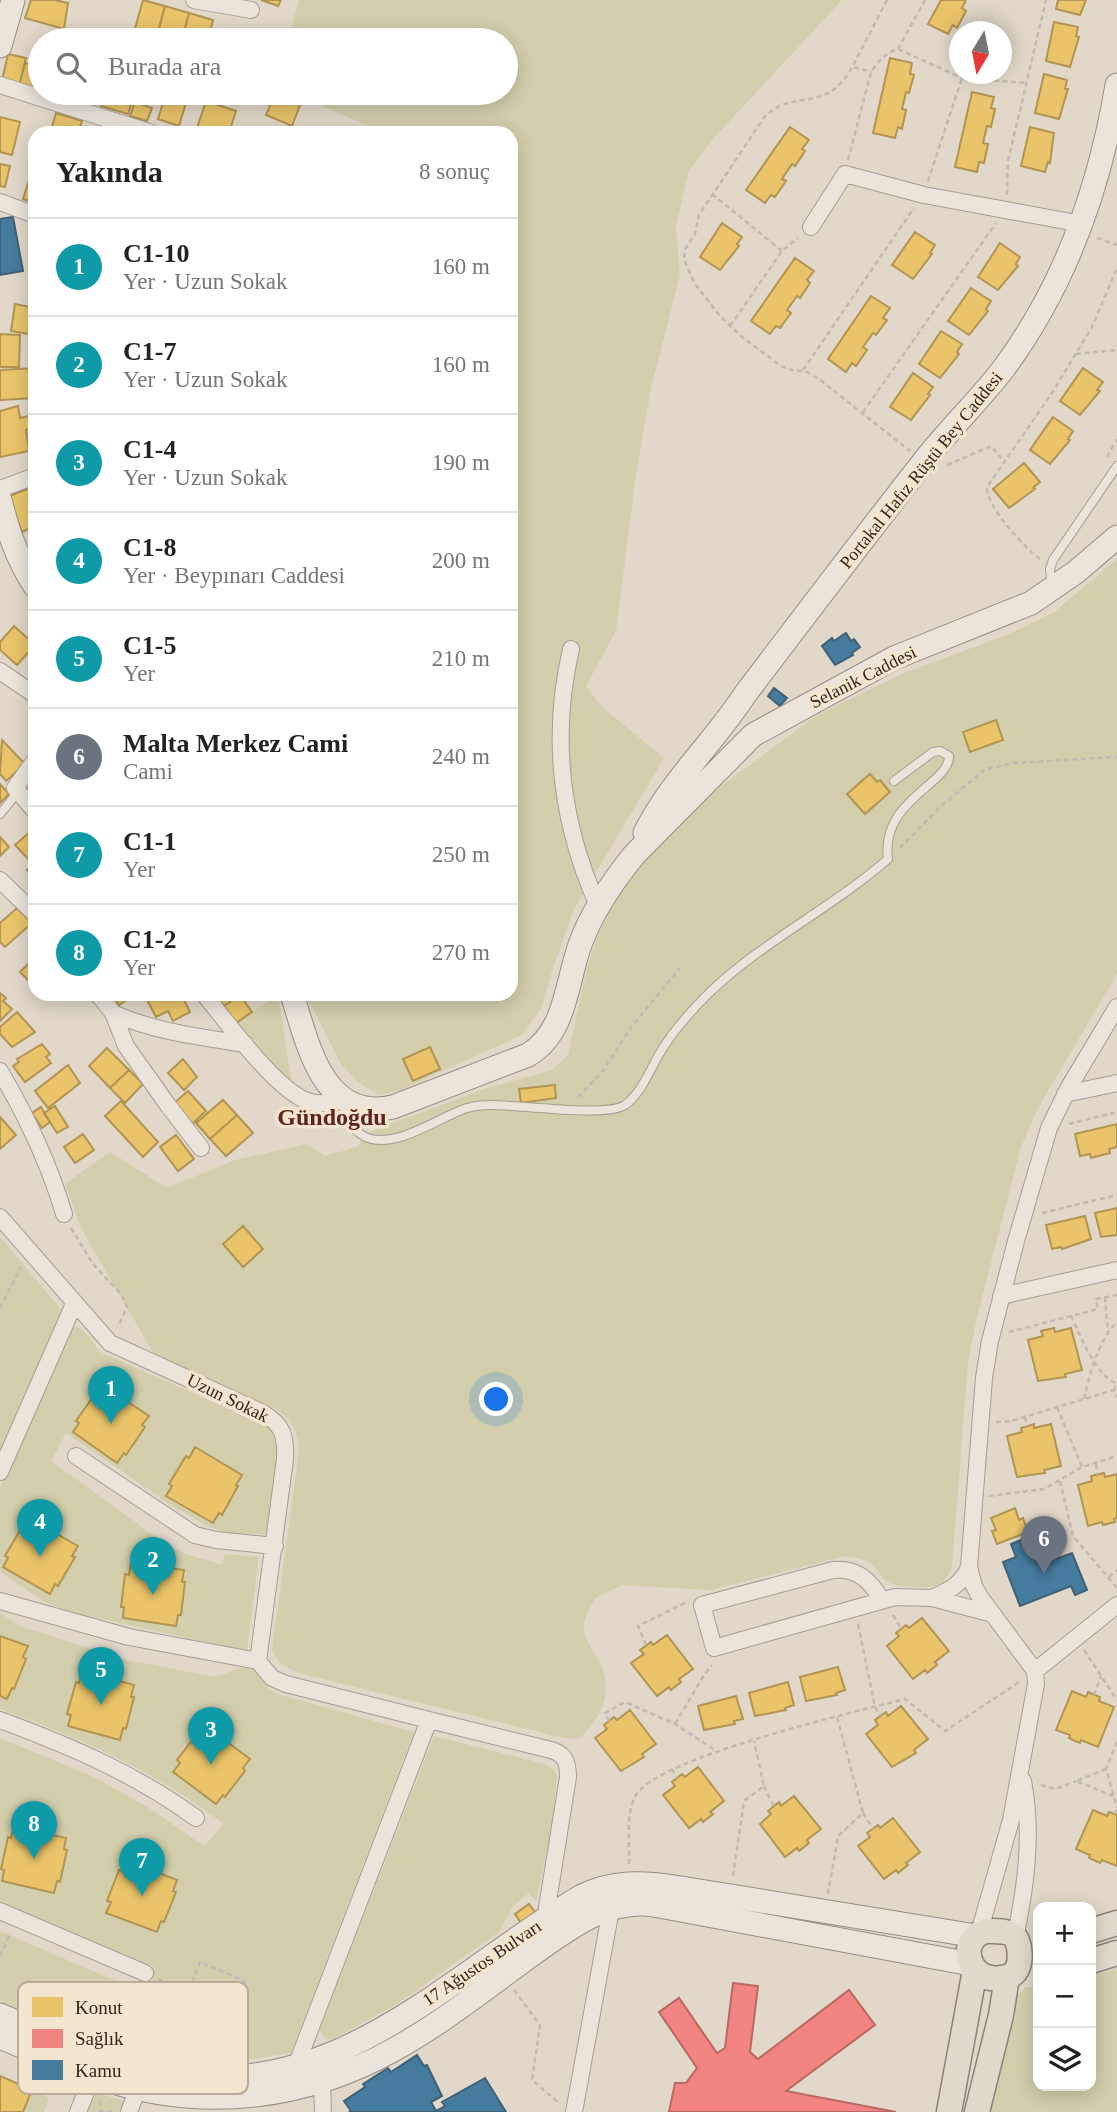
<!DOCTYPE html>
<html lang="tr">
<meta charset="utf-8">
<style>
:root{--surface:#fff;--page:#f6f6f6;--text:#222;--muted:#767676;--line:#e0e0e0;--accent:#0f766e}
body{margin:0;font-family:"Times New Roman",serif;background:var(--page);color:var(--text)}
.controls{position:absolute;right:21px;bottom:21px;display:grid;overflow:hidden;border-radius:14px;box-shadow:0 4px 18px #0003}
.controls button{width:63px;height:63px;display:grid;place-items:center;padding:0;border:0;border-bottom:2px solid var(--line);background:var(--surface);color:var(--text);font:35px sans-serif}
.compass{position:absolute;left:949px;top:21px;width:63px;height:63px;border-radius:50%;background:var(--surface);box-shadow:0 4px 18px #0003;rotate:190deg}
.you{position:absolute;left:497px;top:1400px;width:24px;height:24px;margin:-18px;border:5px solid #fff;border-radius:50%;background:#1a73e8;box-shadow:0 0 0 10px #1a73e833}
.badge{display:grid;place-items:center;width:46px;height:46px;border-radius:50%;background:var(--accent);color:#fff;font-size:23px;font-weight:700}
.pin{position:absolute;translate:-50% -58px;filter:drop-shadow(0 2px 4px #0008)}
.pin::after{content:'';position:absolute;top:37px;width:24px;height:21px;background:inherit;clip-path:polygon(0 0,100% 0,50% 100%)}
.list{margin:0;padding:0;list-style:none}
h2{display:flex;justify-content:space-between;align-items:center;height:91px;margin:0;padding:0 28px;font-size:30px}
h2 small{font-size:23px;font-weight:400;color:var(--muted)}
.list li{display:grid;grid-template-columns:46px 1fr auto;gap:21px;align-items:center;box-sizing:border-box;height:98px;padding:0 28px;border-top:2px solid var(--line)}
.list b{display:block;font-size:26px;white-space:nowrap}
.list p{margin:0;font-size:23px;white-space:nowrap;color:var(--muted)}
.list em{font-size:23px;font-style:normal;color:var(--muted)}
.icon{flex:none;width:38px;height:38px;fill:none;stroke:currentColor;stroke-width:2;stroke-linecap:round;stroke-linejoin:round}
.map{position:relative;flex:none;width:1117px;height:2112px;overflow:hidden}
.search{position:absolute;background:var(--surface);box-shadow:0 4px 18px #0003;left:28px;top:28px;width:490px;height:77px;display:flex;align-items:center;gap:18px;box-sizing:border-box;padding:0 24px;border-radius:38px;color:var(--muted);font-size:26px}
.panel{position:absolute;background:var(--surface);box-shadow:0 4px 18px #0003;left:28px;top:126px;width:490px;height:875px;border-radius:21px}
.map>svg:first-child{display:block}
</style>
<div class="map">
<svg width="1117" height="2112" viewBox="0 0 1117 2112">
<rect width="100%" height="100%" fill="#e1d8c9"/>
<path fill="#d3cfac" d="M299,0h543l-130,140 -23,31 -13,54 4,50 -29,113 -16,94 -19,149 -30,55 16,21 62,51 -90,151 -21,59 -12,41 -19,26 -119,54 -24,6 -21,-13 -17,-18 -35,-69 205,-1v-861h-126l-93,-40h214v-53h-218z
M1117,559v415l-79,134 -17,39 -44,170 -9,45 -16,205c-8,22 -24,22 -45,19 -6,0 -16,-1 -21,-5 -3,-2 -5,-6 -7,-9 -10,-12 -18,-14 -33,-16l-136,34 -88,-5 -27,13c-3,7 -10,18 -11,26 -1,18 14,30 19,46 9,30 -4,48 -24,69l-15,-1 -266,-65c-12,-7 -22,-10 -26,-24l27,-198c-1,-21 -6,-31 -24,-42l-121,-55 -72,-124 -17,-46 45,-32 57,36 68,-28 72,-16 18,12 32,-9 12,-15 118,-44 65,-18 16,-15 18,-83 12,-37 22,-44 40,-50 35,-35 122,-91 87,-42 103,-38 46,-22z
M278,995l14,89 -35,-35 -21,-26z
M0,1237l65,77 -65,144z
M74,1326c12,3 19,17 26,26l152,67 20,11 6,25 -11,79 -38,-1 -22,-7 -33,-19 -108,-74 -15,28 112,81 20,11 39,12 3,-11 34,3 -12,94 -177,-39 -25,-10 -45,-30v-85z
M0,1613l20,13 102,33 93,18 28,-10 12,3 13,18 9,6 137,38 -123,321c-31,5 -65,11 -97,10 -64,-1 -135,-38 -194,-62v-70l142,61 12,-25 -154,-66v-163l92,38 57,32 55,38 20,-22c-72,-55 -140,-84 -224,-115z
M434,1736l112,28 9,7 2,5 -4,45 -17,81 -7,-9 -16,13 -14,26 -102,72 -64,35h-8l-5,-9 1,-4z
M1117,1969v143h-126l26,-117 9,-8h12v99h53v-111z
M32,2090l17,8 -5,14h-21z
M93,2092l35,10 -4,10h-39z"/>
<path fill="#e9c46a" stroke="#b29453" stroke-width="2" d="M31,0h24l13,3 -4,26 -39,-11z
M143,0l22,6 -9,32 -22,-6z
M261,0h20l-3,6z
M941,0h25l-4,8 4,3 -9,17 -4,-3 -5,9 -20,-10z
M1058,0h28l-6,15 -24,-6z
M165,6l24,7 -6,22 -24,-6z
M189,13l24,7 -5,20h-26z
M1054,22l24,5 -2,9 3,1 -9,30 -24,-6z
M8,54l18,4 -7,28 -17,-5z
M890,58l22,5 -2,11 4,1 -5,18 -3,-1 -4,17 4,1 -4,19 -4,-2 -3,11 -22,-5z
M25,63l15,4 -5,22 -16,-3z
M1044,74l23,6 -2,9h3l-9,30 -24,-6z
M972,92l22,5 -3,11 4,1 -4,18 -4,-1 -4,17 5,1 -4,19 -5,-1 -2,10 -22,-5z
M61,93h37l-4,12 -34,-10z
M106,93h29l-7,21 -27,-8z
M166,93h23l-10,33 -21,-7z
M275,94l25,11 -8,21 -26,-11z
M206,101l30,10 -7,22h-17l-15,-5z
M135,102l17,6 -5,13 -17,-5z
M56,113l26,8 -4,12h-17l-10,-3z
M0,117l20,5 -8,33 -12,-3z
M790,127l19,13 -7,9 3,2 -10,15 -3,-2 -10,15 4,2 -11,16 -4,-2 -6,8 -19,-13z
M1030,127l24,6 -4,30 -2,-1 -3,10 -24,-6z
M35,161v42l-12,-4z
M0,164l10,2 -5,21 -5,-1z
M722,223l20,14 -5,7 2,2 -19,24 -20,-13z
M915,232l20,13 -5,8 2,1 -19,25 -21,-14z
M35,240v19l-6,-2z
M1000,243l20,14 -4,7 2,2 -20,24 -20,-13z
M795,258l19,13 -7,9 3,3 -10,15 -3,-2 -10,14 4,3 -11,15 -4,-2 -6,8 -19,-13z
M971,288l20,13 -5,8 2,2 -19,24 -21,-14z
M871,296l19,12 -7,10 4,2 -11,15 -3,-2 -10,14 4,3 -11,16 -4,-3 -6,9 -18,-13z
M15,304l20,4v27l-24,-4z
M941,331l21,13 -5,8 2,2 -19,24 -21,-14z
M0,334l20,1 -1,32h-19z
M35,368v30l-35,2v-30z
M1083,368l20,14 -6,8 3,1 -20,24 -20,-14z
M913,373l20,14 -5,7 2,1 -19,25 -21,-13z
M18,406l2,12 9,-2 3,12 -6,2 3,21 -29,6v-46z
M1053,417l20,14 -5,8 2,1 -20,24 -20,-14z
M1024,463l16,19 -7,6 2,1 -26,19 -16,-19z
M35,486v40l-13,6 -15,-35z
M14,626l21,19 -18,20 -17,-15v-8z
M996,720l7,20 -33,12 -7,-20z
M2,740l23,24 -19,17 -6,-7z
M870,774l7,8 3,-2 10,12 -25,22 -18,-20z
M35,781v19l-10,-9z
M0,784l9,10 -9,9z
M32,830l3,3v27l-3,3 -17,-18z
M0,837l9,10 -9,9z
M35,863v16l-8,-9z
M17,908l15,15 -27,24 -5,-5v-19z
M35,957v30l-15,-15z
M0,993l6,5 -3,3 9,8 -12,12z
M112,994h23l-16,11z
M154,994h27l9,18 -17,9 -5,-10 -12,6 -10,-19z
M215,994h24l1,1 -16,11z
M240,995l12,17 -16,11 -12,-17z
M17,1012l18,20 -23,15 -12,-13v-7z
M42,1044l8,10 -4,3 5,6 -26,19 -12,-16 6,-4 -2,-3z
M430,1047l10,22 -27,12 -10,-22z
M107,1048l22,22 -19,18 -21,-22z
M183,1059l14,18 -13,13 -16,-17z
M68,1065l12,18 -32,25 -13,-17z
M129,1070l14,14 -18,19 -15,-15z
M555,1085l1,13 -35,5 -2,-14z
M188,1091l18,20 -15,14 -18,-21z
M223,1100l14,15 -27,24 -14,-16z
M121,1101l37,41 -15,15 -38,-41z
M55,1106l13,21 -11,6 -13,-20z
M41,1107l9,15 -8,6 -10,-15z
M237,1115l16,18 -27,23 -16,-17z
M0,1117l16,18 -16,14z
M1117,1124v23l-8,2 1,4 -19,5 -1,-4 -10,2 -5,-22z
M83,1134l11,16 -19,13 -11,-16z
M176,1135l18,24 -16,12 -18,-24z
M1117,1208v27l-16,2 -6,-24z
M1085,1216l6,23 -29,10 -1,-2 -9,2 -6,-24z
M243,1226l20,23 -20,18 -20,-23z
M1054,1328l1,4 16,-4 11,42 -17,4 1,3 -28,4 -10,-41 15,-4 -2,-5z
M104,1386l45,30 -7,9 3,2 -19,28 -2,-2 -7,10 -44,-31 6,-9 -3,-2 19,-27 2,2z
M1034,1424v4l17,-4 10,42 -17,4 1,3 -28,4 -10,-41 15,-4 -1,-4z
M195,1447l47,28 -6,10 2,1 -16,29 -3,-2 -6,10 -47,-27 6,-10 -3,-2 17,-28 3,2z
M1104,1473l1,4 12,-3v44l-3,1 1,3 -12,3 -1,-3 -14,4 -10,-41 14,-4 -1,-5z
M1015,1508l4,12 4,-2 5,14 -31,12 -5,-13 4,-1 -5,-12z
M31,1519l47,27 -6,10 3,1 -17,29 -3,-2 -5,10 -47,-27 5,-9 -3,-2 17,-29 3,2z
M131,1563l53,7 -2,12h3l-4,33h-3l-2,11 -53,-8 1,-11h-3l4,-33 4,1z
M922,1618l27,33 -14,11 2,3 -10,8 -2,-3 -12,9 -26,-33 12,-10 -3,-3 10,-8 3,3z
M667,1635l26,34 -14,10 2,3 -10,8 -2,-3 -12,9 -26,-33 13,-9 -4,-4 11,-8 2,3z
M0,1636l28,10 -5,11 3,2 -12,30 -2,-1 -5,11 -7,-3z
M838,1667l7,23 -9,3 1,2 -31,6 -6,-24z
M82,1671l52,14 -3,12h3l-8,32 -3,-1 -3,12 -52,-14 3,-11 -4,-1 9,-32 3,1z
M788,1682l6,23 -9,3 1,2 -31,6 -6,-23z
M1072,1691l14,6 2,-5 12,5 -1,4 15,6 -16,40 -17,-7 -1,3 -5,-2 -6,-3 1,-3 -14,-5z
M736,1696l7,23 -9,2 1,3 -31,6 -6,-24z
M901,1706l27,33 -14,11 2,3 -24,14 -26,-33 12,-9 -3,-5 11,-8 2,4z
M630,1710l26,34 -14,10 2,3 -23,14 -26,-33 12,-9 -3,-4 10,-8 3,3z
M207,1727l43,32 -7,9 2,3 -20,26 -2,-2 -7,9 -43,-32 7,-9 -3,-3 20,-26 3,2z
M698,1767l26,34 -14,11 3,2 -10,8 -2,-3 -12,9 -26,-33 12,-9 -3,-4 10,-8 3,3z
M794,1796l27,33 -14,11 2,3 -10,8 -2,-3 -12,9 -25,-33 11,-10 -3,-3 11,-9 2,4z
M1093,1810l14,6 2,-4 8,3v51l-15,-6 -2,3 -11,-5 1,-3 -14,-6z
M893,1818l27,34 -14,11 2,2 -10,8 -2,-3 -12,9 -26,-33 12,-9 -3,-4 11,-8 2,3z
M14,1826l52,12 -2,11 3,1 -7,32 -3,-1 -3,12 -52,-12 2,-11 -3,-1 7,-32 3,1z
M127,1860l50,20 -4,11 3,1 -12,30 -3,-1 -4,11 -51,-19 5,-11 -4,-1 12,-31 4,1z
M529,1904l9,12 -15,10 -8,-12z
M0,2076l32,14 -9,22h-23z"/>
<path fill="#f28482" stroke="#b96863" stroke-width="2" d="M733,1983l25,3 -8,66 8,7 91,-69 26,35 -89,66 110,21h-227l6,-29h11l11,-15 -38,-56 20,-14 38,55 8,-5z"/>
<path fill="#457b9d" stroke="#406176" stroke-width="2" d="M13,217l10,54 -23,4v-56z
M846,633l5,8 3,-2 6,8 -8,6 1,2 -18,10 -13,-19 10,-8 2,3z
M774,688l13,10 -7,8 -12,-10z
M1031,1536l4,12 14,-6 7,17 16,-6 15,37 -12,5 -4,-9 -51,20 -17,-44 13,-5 -5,-13z
M417,2055l7,11 3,-1 15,31 -11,6 5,9 9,-5 -3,-4 43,-24 21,34h-157l2,-1 -7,-10 21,-14 -2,-3 25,-16 3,4z"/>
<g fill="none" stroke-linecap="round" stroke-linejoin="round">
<g stroke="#a69d93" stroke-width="10">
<path id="lane" d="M1052,586l-2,-17 3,-9 64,-94
M0,814l18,-22
M351,1105c-2,12 -2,20 8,28 29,23 79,-16 108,-25 7,-2 14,-3 21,-3 28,-1 117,13 137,0 18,-13 26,-39 38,-57 12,-19 28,-37 44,-53 53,-52 125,-87 181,-136 -8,-59 62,-75 61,-103l-9,-5 -7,1 -39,29"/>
</g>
<g stroke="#a69d93" stroke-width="18">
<path id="street" d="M194,0l57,10
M0,85l152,48
M0,202l35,13
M811,227l34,-53 79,21 158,29
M0,489l35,-13
M571,649c-21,90 -10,174 27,257
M0,671l35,24
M35,760l-20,28 20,23
M0,880l35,34
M98,994l15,19 13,33 41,58 34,44
M204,994c22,27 74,99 106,108 11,3 21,1 31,-2
M113,1013c42,19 87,24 132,31
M0,1071c27,46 49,92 64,143
M1065,1094l52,-11
M0,1217l110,126 153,70c20,12 23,23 22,46l-27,202
M1001,1296l116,-26
M76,1456l119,79 21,5 59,6
M0,1472l74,-168
M932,1598c18,-8 29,-13 37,-31
M881,1599c-11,-19 -24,-31 -48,-29l-131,35 12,43 181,-51 37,1 61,16
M0,1601l129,36 129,24 14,17 14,6 143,36 -133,346
M1035,1671l82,-66
M0,1720c70,26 136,54 196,98
M429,1720l122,30c14,4 17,12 17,27l-23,143
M0,1911l145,62
M979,1933l32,-113 25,-136 -1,-13 -55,-74 -6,-11 -5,-19 15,-189 6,-37 26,-100 33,-113 20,-41 48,-80
M1015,1938c11,-51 18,-105 8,-157
M322,2082l1,30
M78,2112l15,-37
M129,2112l9,-24
M574,2112l37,-203"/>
</g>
<g stroke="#968d83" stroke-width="25">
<path id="secondary" d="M0,46l13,-46
M0,500c8,31 17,59 35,86
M645,833c26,-52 70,-92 101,-140 58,-76 116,-153 175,-228 26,-34 57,-63 83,-97 62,-84 96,-181 113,-283
M292,994c16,51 31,128 101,113l135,-52c39,-23 38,-74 53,-113 12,-32 32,-61 53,-87l119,-120 141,-77 137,-55 45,-31 41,-35
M0,2015c52,22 104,46 160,57 173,35 287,-96 422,-176 31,-15 60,-14 93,-9l301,49
M0,2037c37,15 74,34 113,45 96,29 195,16 282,-33 47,-26 91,-61 135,-93 37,-26 76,-58 124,-51l317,59"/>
</g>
<g stroke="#8b837a" stroke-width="27">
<path id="primary" d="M986,1931c8,0 20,-1 27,4 8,7 9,29 2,37 -3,4 -10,6 -15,6 -32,5 -44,-39 -14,-47z
M1091,1931l26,-8
M1091,1961l26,-8
M949,2112l26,-142
M977,2112l24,-97 6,-38"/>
</g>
<path stroke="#c2bab2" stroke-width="2.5" stroke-dasharray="5 3.5" stroke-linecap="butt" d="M887,0l-38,73c-7,9 -14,18 -25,22 -25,9 -42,2 -61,24l-64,96 -4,19 -10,15 -1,11 11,24 25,32 22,21 39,29 11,4 15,2 12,7 91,72
M898,49l27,-49
M854,67l17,5
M848,160l23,-88c7,-10 14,-19 27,-23l64,29 65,5
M928,181l34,-103
M712,194l70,57
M1007,195l1,-34 38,-161
M1097,238l20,7
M730,326l52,-75 16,-13
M1076,354l41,-4
M803,370l111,-162
M863,412l133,-189
M1107,457l10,-18
M947,465l44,-19 13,15
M1040,559c-14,-10 -54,-52 -53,-72l65,-94 40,-66 25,-59
M900,848l40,-41 44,-37 28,-7 105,-6
M578,1097l25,-26 29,-45 48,-58
M1069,1124l48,-12
M1042,1213l75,-18
M71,1228l22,36 28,30 6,13 -9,20
M1105,1297l3,38
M0,1308l21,-41
M1071,1316c9,19 25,60 45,67l-2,7
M1009,1332l89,-23 -2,-10 21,-4
M1084,1399c6,-26 14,-58 33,-77
M1057,1407l25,60
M1025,1417l2,9
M996,1422l15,-1 103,-31 3,7
M1096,1464l1,11
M1060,1481l13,55 44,52
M989,1496l55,-7 38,-22 35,-11
M1109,1577l8,-7
M893,1615l8,14
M858,1624l17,83 5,9
M646,1645l-8,-19 47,-23
M1084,1650l33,50
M1094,1695l7,-19
M609,1721l-4,-8 20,-11 50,22 43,28
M675,1724l29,-49 8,-10
M1117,1742l-11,27 11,38
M672,1769l5,9
M1106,1769l-30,12 37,15
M1041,1785l15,4 20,-8
M764,1786l10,21
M863,1813l10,16
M1115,1814l2,-5
M629,1864c1,-20 -4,-51 7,-69 23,-38 219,-83 269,-96l40,32 76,-50
M733,1876l11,-75 20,-15 -10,-45
M828,1894l10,-58 25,-23 -26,-96
M0,1956l10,-22
M158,1979l56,23 5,9 12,5 14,-35 -45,-19 -11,30
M514,1990l26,35 -8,55 27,23
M100,2101l1,10
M99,2112l14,-1"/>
<use href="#lane" stroke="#eae4db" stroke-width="8"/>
<use href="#street" stroke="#eae4db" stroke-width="16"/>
<use href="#secondary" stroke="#eae4db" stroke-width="23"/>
<use href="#primary" stroke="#e1d9cc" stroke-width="24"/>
</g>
<g text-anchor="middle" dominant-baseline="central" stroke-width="7" stroke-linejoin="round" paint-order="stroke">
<g font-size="18" fill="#33251c" stroke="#f3e5ce">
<text transform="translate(921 470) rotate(-51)">Portakal Hafız Rüştü Bey Caddesi</text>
<text transform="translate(863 677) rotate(-27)">Selanik Caddesi</text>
<text transform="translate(228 1398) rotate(26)">Uzun Sokak</text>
<text transform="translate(482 1963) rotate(-34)">17 Ağustos Bulvarı</text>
</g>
<g font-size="24" font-weight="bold" fill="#5e251e" stroke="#f3e5ce">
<text x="332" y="1117">Gündoğdu</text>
</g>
</g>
<rect x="18" y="1982" width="230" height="112" rx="10" fill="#f3e5ce" stroke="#b9ab99" stroke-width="2"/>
<rect x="32" y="1997" width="31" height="20" fill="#e9c46a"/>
<rect x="32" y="2029" width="31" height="19" fill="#f28482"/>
<rect x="32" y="2060" width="31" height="20" fill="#457b9d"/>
<g font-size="19" fill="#33251c">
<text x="75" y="2014">Konut</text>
<text x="75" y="2045">Sağlık</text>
<text x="75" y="2077">Kamu</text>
</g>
</svg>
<div class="controls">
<button>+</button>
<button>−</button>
<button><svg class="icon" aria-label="layers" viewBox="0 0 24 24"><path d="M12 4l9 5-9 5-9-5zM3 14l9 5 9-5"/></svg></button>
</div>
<svg class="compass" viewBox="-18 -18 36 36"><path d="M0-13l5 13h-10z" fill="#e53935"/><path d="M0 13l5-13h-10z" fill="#767676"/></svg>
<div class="you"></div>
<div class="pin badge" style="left:111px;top:1424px;background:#0f9aa8">1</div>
<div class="pin badge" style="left:153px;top:1595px;background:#0f9aa8">2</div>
<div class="pin badge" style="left:211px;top:1765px;background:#0f9aa8">3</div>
<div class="pin badge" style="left:40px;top:1557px;background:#0f9aa8">4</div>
<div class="pin badge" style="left:101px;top:1705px;background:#0f9aa8">5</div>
<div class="pin badge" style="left:1044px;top:1574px;background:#6b7280">6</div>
<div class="pin badge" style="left:142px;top:1896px;background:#0f9aa8">7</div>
<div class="pin badge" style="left:34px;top:1859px;background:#0f9aa8">8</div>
<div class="search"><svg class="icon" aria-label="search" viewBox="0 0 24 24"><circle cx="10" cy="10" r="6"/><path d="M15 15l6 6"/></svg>Burada ara</div>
<section class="panel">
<h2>Yakında<small>8 sonuç</small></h2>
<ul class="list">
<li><span class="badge" style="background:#0f9aa8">1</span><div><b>C1-10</b><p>Yer · Uzun Sokak</p></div><em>160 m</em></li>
<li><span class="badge" style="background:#0f9aa8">2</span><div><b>C1-7</b><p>Yer · Uzun Sokak</p></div><em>160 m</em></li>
<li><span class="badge" style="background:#0f9aa8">3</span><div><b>C1-4</b><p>Yer · Uzun Sokak</p></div><em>190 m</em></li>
<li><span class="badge" style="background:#0f9aa8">4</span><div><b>C1-8</b><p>Yer · Beypınarı Caddesi</p></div><em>200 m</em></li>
<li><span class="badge" style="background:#0f9aa8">5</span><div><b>C1-5</b><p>Yer</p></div><em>210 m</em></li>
<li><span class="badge" style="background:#6b7280">6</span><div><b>Malta Merkez Cami</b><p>Cami</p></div><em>240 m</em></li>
<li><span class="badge" style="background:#0f9aa8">7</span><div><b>C1-1</b><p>Yer</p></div><em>250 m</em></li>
<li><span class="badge" style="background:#0f9aa8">8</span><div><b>C1-2</b><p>Yer</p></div><em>270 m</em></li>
</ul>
</section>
</div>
